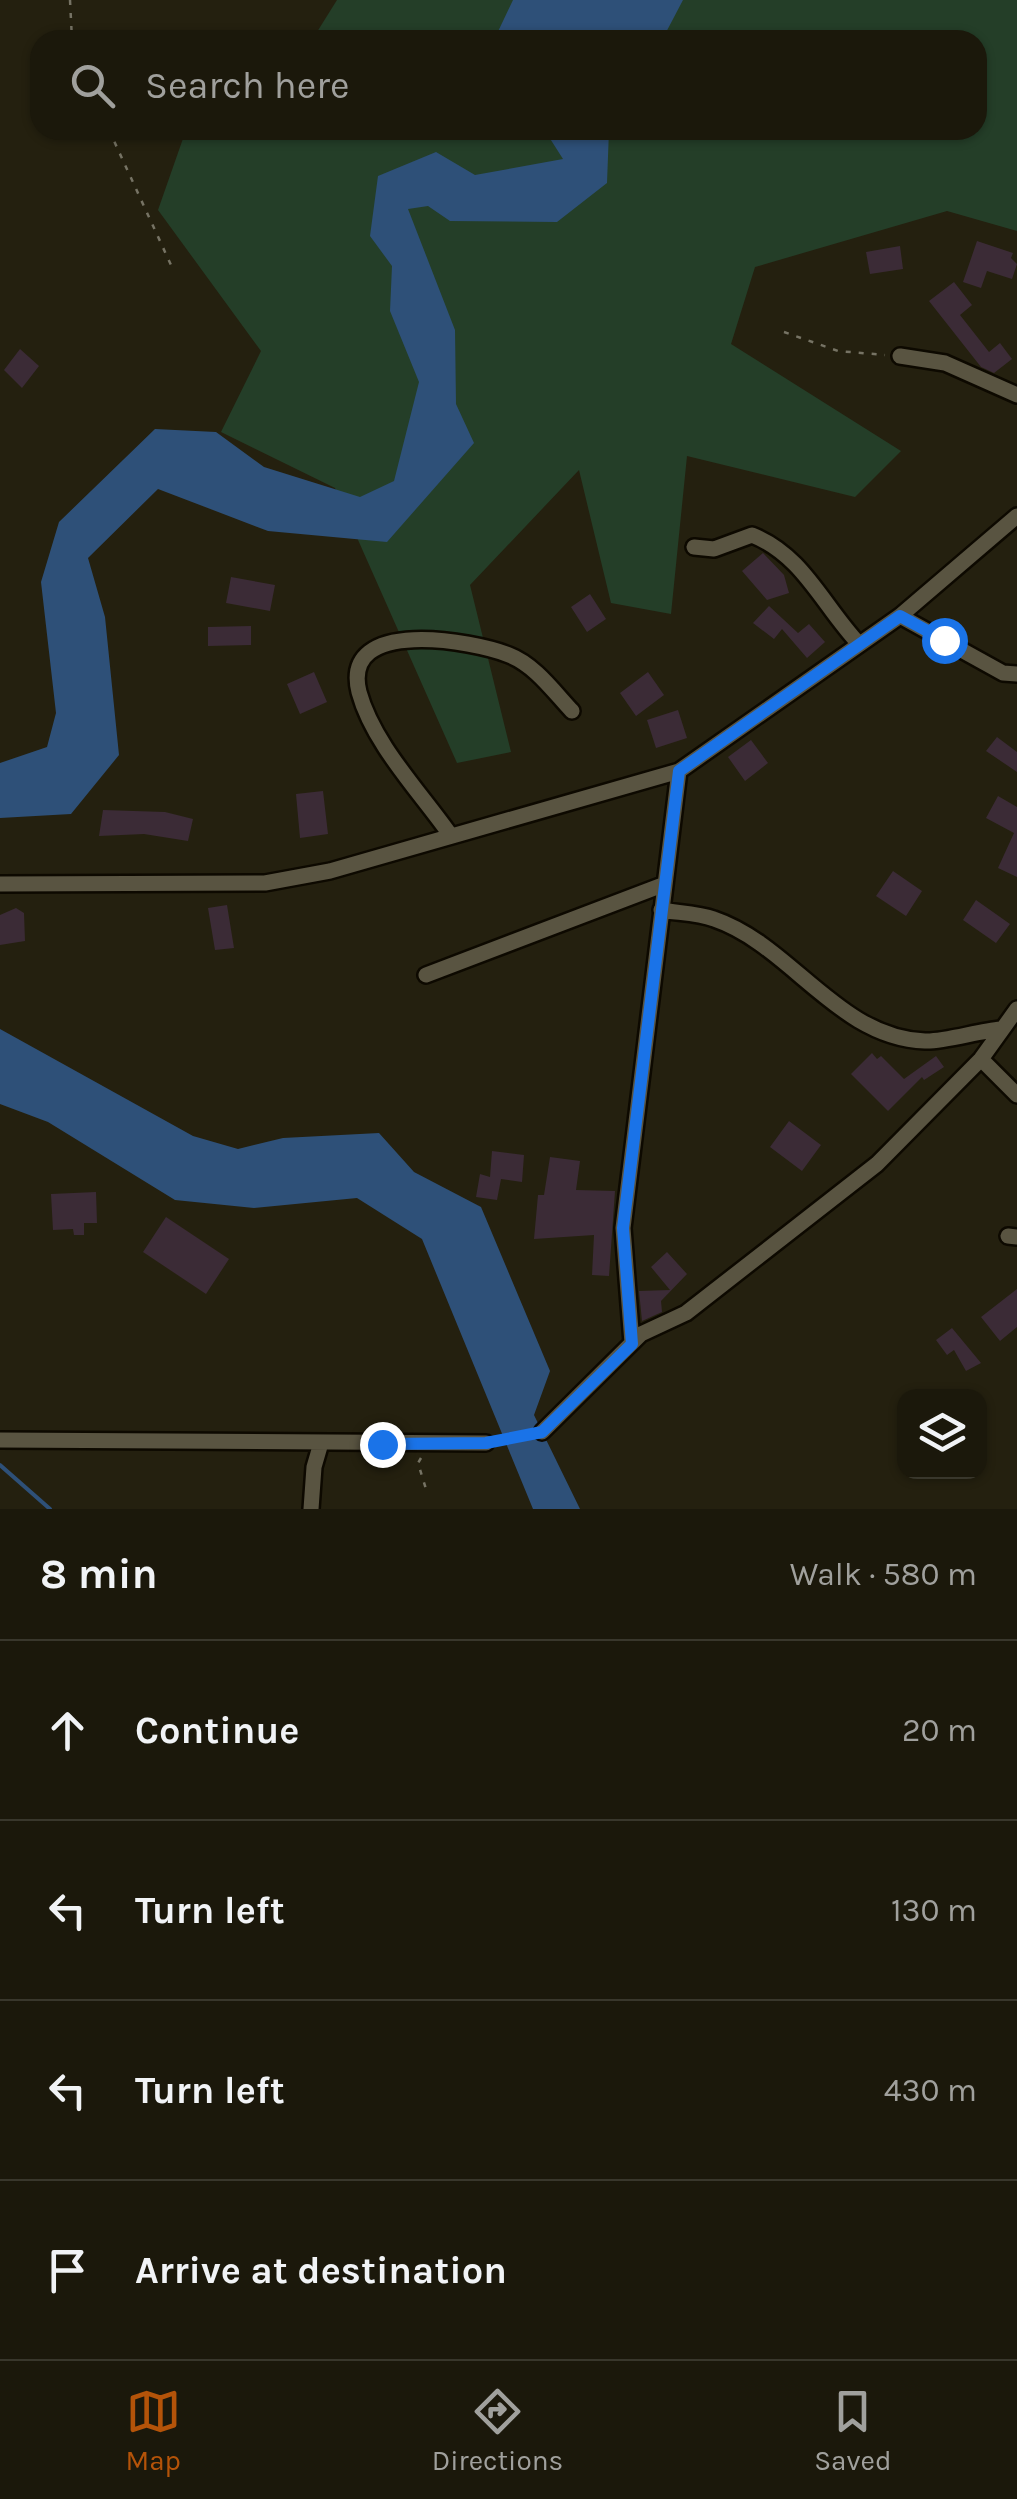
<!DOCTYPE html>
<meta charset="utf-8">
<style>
:root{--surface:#1b180b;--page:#282519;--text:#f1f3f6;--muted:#a0a09d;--line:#39372c;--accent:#b45309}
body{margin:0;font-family:Karla,sans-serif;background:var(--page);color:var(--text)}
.controls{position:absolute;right:30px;bottom:30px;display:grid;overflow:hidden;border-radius:20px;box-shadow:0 2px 8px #0004}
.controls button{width:90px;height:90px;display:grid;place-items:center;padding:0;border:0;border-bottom:2px solid var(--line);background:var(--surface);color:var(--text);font:50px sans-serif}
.stop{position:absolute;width:30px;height:30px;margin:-22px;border:8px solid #1a73e8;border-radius:50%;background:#fff}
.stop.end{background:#1a73e8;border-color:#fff;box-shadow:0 2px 10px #0008}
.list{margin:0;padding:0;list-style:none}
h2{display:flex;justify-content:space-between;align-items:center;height:130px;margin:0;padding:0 40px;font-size:42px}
h2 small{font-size:32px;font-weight:400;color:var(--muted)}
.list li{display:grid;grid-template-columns:65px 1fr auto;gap:30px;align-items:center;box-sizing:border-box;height:180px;padding:0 40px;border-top:2px solid var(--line)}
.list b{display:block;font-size:38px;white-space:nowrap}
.list em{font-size:32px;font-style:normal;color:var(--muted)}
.icon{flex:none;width:55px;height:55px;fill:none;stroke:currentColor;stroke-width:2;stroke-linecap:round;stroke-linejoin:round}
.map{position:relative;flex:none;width:1017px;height:1509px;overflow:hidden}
.search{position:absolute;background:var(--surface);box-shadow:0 2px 8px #0004;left:30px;right:30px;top:30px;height:110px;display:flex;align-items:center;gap:25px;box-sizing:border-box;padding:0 35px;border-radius:30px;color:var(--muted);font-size:38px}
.sheet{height:850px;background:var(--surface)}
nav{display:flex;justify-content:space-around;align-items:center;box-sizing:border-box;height:140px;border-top:2px solid var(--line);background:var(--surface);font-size:28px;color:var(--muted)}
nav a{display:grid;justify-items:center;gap:5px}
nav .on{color:var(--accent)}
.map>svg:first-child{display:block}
</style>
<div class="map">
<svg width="1017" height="1509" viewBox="0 0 1017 1509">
<rect width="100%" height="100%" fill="#24200f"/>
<path fill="#243e28" d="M337,0h680v231l-70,-20 -192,56 -24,77 170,107 -46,46 -168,-41 -16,158 -60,-11 -32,-133 -109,115 41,167 -54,11 -122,-275 -114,-56 40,-81 -103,-141 28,-80h791v-90h-665z"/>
<path fill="#2e5078" d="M513,0h170l-21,40h-73l-14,-9 -29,9h-52z
M518,130h91l-2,53 -50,39 -107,-1 -22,-15 -20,3 47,121 1,74 18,39 -87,99 -119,-11 -110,-42 -70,69 17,59 14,138 -48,59 -71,4v-55l47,-16 9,-34 -15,-131 18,-60 96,-93 61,3 48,35 96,30 34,-16 25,-99 -29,-71 2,-45 -22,-30 8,-60 58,-24 39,23 88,-16 -14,-22z
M0,1029l193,107 45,13 45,-11 96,-5 35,39 67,35 69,164 -16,44 46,94h-47l-111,-270 -65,-41 -103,10 -79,-8 -127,-78 -48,-18z"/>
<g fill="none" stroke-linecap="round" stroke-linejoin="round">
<path stroke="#2e5078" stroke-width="4" d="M0,1465l50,44"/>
</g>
<path fill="#3b2b36" d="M977,241l36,12 -2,5 6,6 -5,15 -25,-8 -6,17 -18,-6z
M900,246l3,23 -33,5 -4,-22z
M954,282l18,23 -12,10 29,37 11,-9 12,16 -18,14 -13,-6 -52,-66z
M20,349l19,17 -17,22 -18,-18z
M763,553l21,22 5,18 -22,7 -25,-29z
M231,577l44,8 -5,26 -44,-8z
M590,594l16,25 -19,13 -16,-25z
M769,606l29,27 11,-9 16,18 -18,16 -25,-29 -8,10 -21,-16z
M251,626v19l-43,1v-19z
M314,672l13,30 -27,12 -13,-30z
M648,672l16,23 -28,21 -16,-23z
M678,710l9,28 -31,10 -9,-28z
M997,737l20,15v20l-31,-21z
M751,740l17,23 -23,18 -17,-24z
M323,791l5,43 -28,4 -4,-44z
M998,796l19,11v70l-19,-9 16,-35 -28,-15z
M103,810l62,2 28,7 -5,22 -44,-7 -45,2z
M893,871l29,20 -16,25 -30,-20z
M976,900l34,24 -14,19 -33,-23z
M227,905l7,43 -19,2 -7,-42z
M16,908l8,5 1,28 -25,4v-30z
M872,1053l5,6 4,-3 23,23 32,-23 8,11 -20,13 -2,-3 -34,34 -37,-37z
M789,1121l32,24 -19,26 -32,-24z
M492,1151l32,4 -2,27 -21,-3 -4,21 -21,-3 4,-23 10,3z
M550,1157l30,4 -4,29 39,1 -6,85 -17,-1 2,-40 -60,4 4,-44h6z
M96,1192l1,31h-13v12h-10l-1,-6 -20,1 -2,-36z
M166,1217l63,42 -23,35 -63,-42z
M667,1252l20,22 -26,27 1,11 -20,9 -3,-30 31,-1 -19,-23z
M1017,1289v38l-17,14 -19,-24z
M952,1328l29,35 -15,8 -12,-21 -7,5 -11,-15z"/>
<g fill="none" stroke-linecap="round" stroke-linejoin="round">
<g stroke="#0d0900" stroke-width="20">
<path id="street" d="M900,356l45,7 72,32
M694,547l20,2 38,-14c51,20 71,71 107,109
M900,616l103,57 14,1
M451,836c-30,-43 -78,-92 -92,-144 -19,-76 115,-51 150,-37 26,10 45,37 63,56
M0,884l265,-1 65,-12 349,-100 221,-155 117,-100
M661,910c17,3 37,3 53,9 77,26 124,119 211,122 19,1 53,-10 76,-12
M426,975l239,-91
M981,1059l36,36
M1008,1236l9,1
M632,1343l-9,-115 56,-457
M542,1432l99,-98 45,-21 191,-149 104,-105 36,-50
M0,1440l486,3
M311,1509l3,-42 7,-24"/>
</g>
<path stroke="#767364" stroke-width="2.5" stroke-dasharray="5 8" stroke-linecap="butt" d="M70,0l2,40
M109,130l62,135
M784,332l54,19 47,4
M502,1440l27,-5
M421,1458l-3,5 8,26"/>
<use href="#street" stroke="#595441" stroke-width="15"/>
</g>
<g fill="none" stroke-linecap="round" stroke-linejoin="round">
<path stroke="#1a73e8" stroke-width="12" d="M382,1444l104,-1 56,-11 90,-88 -9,-116 56,-457 221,-155 44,24"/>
</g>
</svg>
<div class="controls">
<button><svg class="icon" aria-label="layers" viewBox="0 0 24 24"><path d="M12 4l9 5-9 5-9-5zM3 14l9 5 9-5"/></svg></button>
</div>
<div class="stop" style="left:944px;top:640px"></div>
<div class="stop end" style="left:382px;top:1444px"></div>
<div class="search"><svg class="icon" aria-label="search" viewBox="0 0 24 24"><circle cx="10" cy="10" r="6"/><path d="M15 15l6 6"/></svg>Search here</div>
</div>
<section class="sheet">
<h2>8 min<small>Walk · 580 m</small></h2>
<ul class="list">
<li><svg class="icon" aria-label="ahead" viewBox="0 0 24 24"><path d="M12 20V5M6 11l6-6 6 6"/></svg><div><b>Continue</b></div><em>20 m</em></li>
<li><svg class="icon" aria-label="left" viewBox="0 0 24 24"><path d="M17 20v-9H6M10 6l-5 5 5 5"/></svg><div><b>Turn left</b></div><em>130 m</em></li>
<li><svg class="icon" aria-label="left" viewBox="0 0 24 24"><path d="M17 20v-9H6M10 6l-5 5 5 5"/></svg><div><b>Turn left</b></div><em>430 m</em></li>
<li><svg class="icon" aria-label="arrive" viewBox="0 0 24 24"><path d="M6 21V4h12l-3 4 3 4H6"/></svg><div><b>Arrive at destination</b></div></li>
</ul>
</section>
<nav>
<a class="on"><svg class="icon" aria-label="map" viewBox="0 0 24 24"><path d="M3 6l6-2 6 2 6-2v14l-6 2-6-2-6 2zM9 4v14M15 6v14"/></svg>Map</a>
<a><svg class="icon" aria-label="directions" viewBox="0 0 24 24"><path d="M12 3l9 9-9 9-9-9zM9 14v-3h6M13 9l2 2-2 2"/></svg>Directions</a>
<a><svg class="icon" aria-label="saved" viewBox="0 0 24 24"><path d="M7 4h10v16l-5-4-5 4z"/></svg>Saved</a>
</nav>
